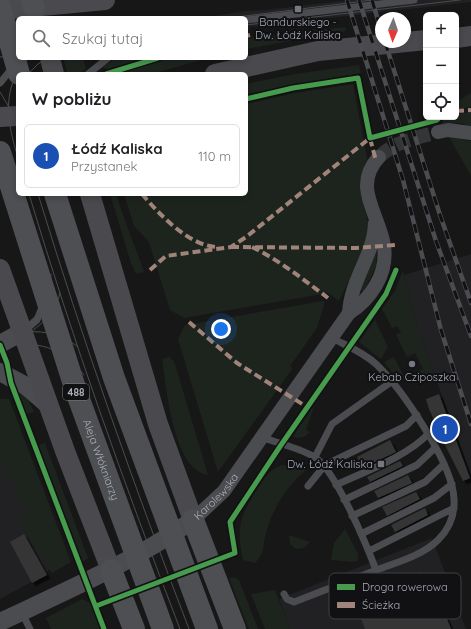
<!DOCTYPE html>
<html lang="pl">
<meta charset="utf-8">
<style>
:root{--surface:#fff;--page:#f6f6f6;--text:#202124;--muted:#757577;--line:#e0e0e0;--accent:#db2777}
body{margin:0;font-family:Quicksand,sans-serif;background:var(--page);color:var(--text)}
.controls{position:absolute;right:12px;top:12px;display:grid;overflow:hidden;border-radius:6px;box-shadow:0 2px 6px #0003}
.controls button{width:36px;height:36px;display:grid;place-items:center;padding:0;border:0;border-bottom:1px solid var(--line);background:var(--surface);color:var(--text);font:20px sans-serif}
.compass{position:absolute;left:375px;top:12px;width:36px;height:36px;border-radius:50%;background:var(--surface);box-shadow:0 2px 6px #0003;rotate:182deg}
.you{position:absolute;left:221px;top:329px;width:14px;height:14px;margin:-10px;border:3px solid #fff;border-radius:50%;background:#1a73e8;box-shadow:0 0 0 6px #1a73e833}
.badge{display:grid;place-items:center;width:26px;height:26px;border-radius:50%;background:var(--accent);color:#fff;font-size:13px;font-weight:700}
.pin{position:absolute;translate:-50% -50%;border:2px solid #fff;box-shadow:0 1px 4px #0006}
.list{margin:0;padding:0;list-style:none}
h2{display:flex;justify-content:space-between;align-items:center;height:52px;margin:0;padding:0 16px;font-size:17px}
h2 small{font-size:13px;font-weight:400;color:var(--muted)}
.list li{display:grid;grid-template-columns:26px 1fr auto;gap:12px;align-items:center;box-sizing:border-box;height:64px;margin:0 8px 8px;padding:0 8px;border:1px solid var(--line);border-radius:6px}
.list b{display:block;font-size:15px;white-space:nowrap}
.list p{margin:0;font-size:13px;white-space:nowrap;color:var(--muted)}
.list em{font-size:13px;font-style:normal;color:var(--muted)}
.icon{flex:none;width:22px;height:22px;fill:none;stroke:currentColor;stroke-width:2;stroke-linecap:round;stroke-linejoin:round}
.map{position:relative;flex:none;width:471px;height:629px;overflow:hidden}
.search{position:absolute;background:var(--surface);box-shadow:0 2px 6px #0003;left:16px;top:16px;width:232px;height:44px;display:flex;align-items:center;gap:10px;box-sizing:border-box;padding:0 14px;border-radius:6px;color:var(--muted);font-size:15px}
.panel{position:absolute;background:var(--surface);box-shadow:0 2px 6px #0003;left:16px;top:72px;width:232px;height:124px;border-radius:6px}
.map>svg:first-child{display:block}
</style>
<div class="map">
<svg width="471" height="629" viewBox="0 0 471 629">
<defs>
<filter id="shadow"><feDropShadow dx="3.5" dy="3.5" stdDeviation="0" flood-color="#0009"/></filter>
</defs>
<rect width="100%" height="100%" fill="#171717"/>
<path fill="#212123" d="M350,0h121v2l-221,25v2l-3,1 -1,-12h-67h23l42,-7 22,-1z
M471,254v222l-56,-155 -11,-46z
M0,409l54,153 -8,12 -46,25z
M432,538l34,91h-176l-11,-30z"/>
<path fill="#1d241e" d="M345,27l1,4 -100,18v-10z
M63,58h20l3,10 -6,6h-12z
M117,58h28l-37,11 -6,-2z
M169,58h39l-56,16h-35z
M359,65l2,8 -115,21v-10l49,-10z
M353,84l14,75 -6,17 -1,16 9,34 -2,18 -28,57 -11,-8 -144,25 -14,-8 -21,-68 -15,-16 -10,-32h122v-90l49,-11z
M471,93v14l-15,2v-7z
M471,112v14l-11,-3 -18,1 2,-7h12v-3z
M449,137l22,4v35z
M110,194h6c8,27 19,51 28,78l-8,2 -5,-11z
M377,249l-1,18 -13,25 -3,-3z
M403,270l12,51 19,53 -11,5 -6,-2 -2,-4 8,-4 -8,-16 -8,4 -11,-22 5,-3 -4,-6 -5,2 -10,-19 13,-18z
M323,301l2,1 -8,26 -27,38 3,2 -75,104 -40,-133 7,-14z
M375,320l13,27 -7,12 -22,-17z
M169,357l5,4 34,114c-36,-6 -41,-87 -46,-116z
M394,357l11,22 -5,3 -16,-20z
M14,386l14,13 6,13 -9,2z
M0,399h9l62,163 -19,11 -34,-51 9,-10 -27,-53z
M314,406l-8,24 4,2 -6,5 -7,1 -4,-2z
M45,443l43,115 -5,4 -46,-116z
M282,465l17,1 8,3c-20,17 -34,38 -41,64 -4,13 0,19 -11,30l-12,-3c-7,-33 -3,-44 15,-72 7,-11 11,-18 24,-23z
M345,529l13,25v7l-5,1 -22,-2 3,-17z
M289,535l21,7 -6,6 -8,1 -6,-5z
M233,577l6,3 19,49h-9l-20,-51z
M275,590l15,39h-25l-14,-35z
M82,599l10,5 9,25h-50l-5,-11z"/>
<path fill="#353536" filter="url(#shadow)" d="M439,394l31,84 -7,3 -19,-38 3,-4 -10,-12 -8,-18 -3,-10z
M390,440l6,12 -34,16 -5,-11z
M400,461l3,5 -33,16 -3,-5z
M408,475l4,8 -34,15 -4,-7z
M416,492l4,7 -33,17 -5,-9z
M425,508l3,7 -33,17 -4,-7z
M24,534l23,41 -15,8 -22,-41z
M421,572l2,6 6,-3 22,54h-86l-12,-30z"/>
<g fill="none" stroke-linecap="round" stroke-linejoin="round">
<path stroke="#343537" stroke-width="14" stroke-dasharray="14 7" stroke-linecap="butt" d="M379,157c15,-15 39,-20 59,-25"/>
<path stroke="#4b4c50" stroke-width="7" d="M246,20l168,-20
M88,74l20,-16
M0,83l13,-16
M24,331l13,-11 5,-13
M262,437c17,7 39,11 54,21 20,14 51,88 60,112
M315,457l17,-33 59,-42
M336,485c28,-13 72,-29 92,-51
M308,486l17,-21 81,-39 11,-11
M344,500l73,-35 18,-17
M352,516l73,-34 19,-18
M361,534l73,-36 18,-14
M369,551l85,-43
M284,594l3,5 7,3c28,-11 57,-22 85,-33 19,-7 44,-14 59,-29 12,-12 17,-25 16,-41 -1,-35 -52,-110 -78,-135 -13,-12 -29,-18 -44,-26
M22,613l8,16"/>
<g stroke="#4b4c50" stroke-width="14">
<path d="M438,132l10,-2 23,3"/>
<path d="M349,313c2,-35 25,-57 26,-90"/>
<path id="s1" d="M193,520l31,-29 125,-178c13,-8 20,-16 27,-28 7,-12 10,-25 8,-39 -4,-31 -33,-59 -5,-89"/>
</g>
<path stroke="#4b4c50" stroke-width="18" d="M0,344l22,-12
M0,372l26,14 23,20
M0,622c66,-31 133,-60 193,-102"/>
<path stroke="#4a4a4e" stroke-width="20" d="M0,10l105,-10
M456,38l15,-2
M50,58l4,16
M215,74l103,-23 108,-11
M0,117l18,-1
M90,194l68,230 35,96
M0,269l65,182 46,119"/>
<path stroke="#4d4f52" stroke-width="22" d="M32,0l2,8
M193,520l42,109
M111,570l23,59"/>
<path stroke="#4b4c4f" stroke-width="1" d="M229,18l143,-18
M246,25l214,-25
M0,46l18,-2
M0,57l18,-1
M28,74l10,-10 10,-6
M0,92l12,20 6,15
M17,119l1,-23
M18,158c-11,-36 -18,-72 11,-100
M29,194c44,147 96,292 151,435
M38,194c45,147 96,292 151,435
M9,336c24,-8 49,-5 69,11
M0,340c30,-15 50,-30 51,-66
M11,345c30,-4 55,5 73,30
M0,349c25,-13 53,-26 60,-56"/>
<g stroke="#4b4c4f" stroke-width="4.5">
<path id="rail" d="M347,0l56,180 38,150 30,94
M359,0l77,241 35,95
M372,0l9,30
M385,42l55,173 31,88"/>
</g>
<use href="#rail" stroke="#111113" stroke-width="3" stroke-dasharray="9" stroke-linecap="butt"/>
<g stroke="#4d4f52" stroke-width="22">
<path d="M0,7l19,67"/>
<path id="s2" d="M0,152l76,239 87,238"/>
<path d="M55,194l59,184 93,251"/>
</g>
<path stroke="#a18479" stroke-width="4" stroke-dasharray="8 4" stroke-linecap="butt" d="M246,36l4,-1
M456,111l15,-1
M142,194c17,20 47,52 75,53
M231,247l125,1 39,-3
M252,247c27,13 52,33 76,51
M150,270l16,-14 65,-9 15,-10 124,-99 6,23
M189,322l48,41 70,44"/>
<g stroke="#111113" stroke-width="8">
<path id="cycleway" d="M106,74l52,-16
M246,99l47,-11 65,-10 12,60 67,-18 3,-3
M0,345l7,18 4,20 93,246
M96,606l139,-53 -5,-31 51,-77 94,-135 11,-16 10,-24"/>
</g>
<use href="#cycleway" stroke="#469c4c" stroke-width="5"/>
</g>
<g fill="#757880" stroke="#111113" stroke-width="1.5">
<rect x="294" y="5" width="8" height="8" rx="2"/>
<circle cx="412" cy="364" r="4"/>
<rect x="377" y="460" width="8" height="8" rx="2"/>
</g>
<g text-anchor="middle" dominant-baseline="central" stroke-width="4" stroke-linejoin="round" paint-order="stroke">
<rect fill="#111113" stroke="#7b7e86" stroke-width="1" x="63" y="384" width="26" height="16" rx="3"/>
<g font-size="10" font-weight="bold" fill="#a8adb8">
<text x="76" y="392">488</text>
</g>
<g font-size="11" fill="#a8adb8" stroke="#111113">
<text x="298" y="22">Bandurskiego -<tspan x="298" dy="13">Dw. Łódź Kaliska</tspan></text>
<text x="412" y="377">Kebab Cziposzka</text>
<text x="373" y="464" text-anchor="end">Dw. Łódź Kaliska</text>
</g>
<g font-size="11" fill="#a8adb8" stroke="#111113">
<text stroke="none"><textPath href="#s2" startOffset="324">Aleja Włókniarzy</textPath></text>
<text stroke="none"><textPath href="#s1" startOffset="33">Karolewska</textPath></text>
</g>
</g>
<rect x="329" y="573" width="132" height="46" rx="6" fill="#111113" stroke="#3e4045" stroke-width="1"/>
<rect x="337" y="584" width="18" height="6" fill="#469c4c"/>
<rect x="337" y="602" width="18" height="6" fill="#a18479"/>
<g font-size="11" fill="#a8adb8">
<text x="362" y="591">Droga rowerowa</text>
<text x="362" y="609">Ścieżka</text>
</g>
</svg>
<div class="controls">
<button>+</button>
<button>−</button>
<button><svg class="icon" aria-label="locate" viewBox="0 0 24 24"><circle cx="12" cy="12" r="6"/><path d="M12 2v4M12 18v4M2 12h4M18 12h4"/></svg></button>
</div>
<svg class="compass" viewBox="-18 -18 36 36"><path d="M0-13l5 13h-10z" fill="#e53935"/><path d="M0 13l5-13h-10z" fill="#757577"/></svg>
<div class="you"></div>
<div class="pin badge" style="left:445px;top:429px;background:#1a4fb4">1</div>
<div class="search"><svg class="icon" aria-label="search" viewBox="0 0 24 24"><circle cx="10" cy="10" r="6"/><path d="M15 15l6 6"/></svg>Szukaj tutaj</div>
<section class="panel">
<h2>W pobliżu<small></small></h2>
<ul class="list">
<li><span class="badge" style="background:#1a4fb4">1</span><div><b>Łódź Kaliska</b><p>Przystanek</p></div><em>110 m</em></li>
</ul>
</section>
</div>
